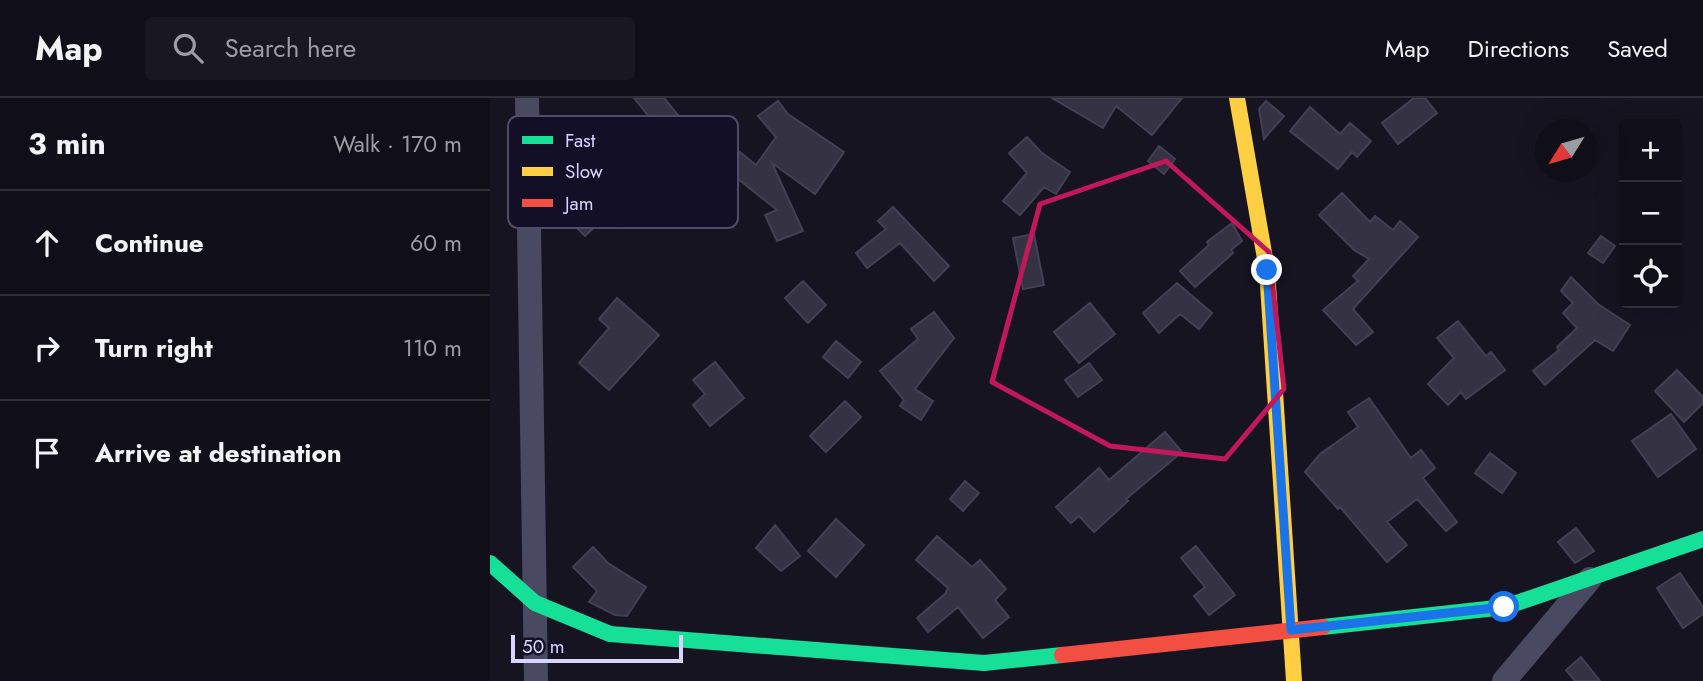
<!DOCTYPE html>
<meta charset="utf-8">
<style>
:root{--surface:#100f19;--page:#191822;--text:#f1f3f6;--muted:#9c9ca2;--line:#302f38}
body{margin:0;font-family:Jost,sans-serif;background:var(--page);color:var(--text)}
.controls{position:absolute;right:21px;top:21px;display:grid;overflow:hidden;border-radius:7px;box-shadow:0 7px 28px #0002}
.controls button{width:63px;height:63px;display:grid;place-items:center;padding:0;border:0;border-bottom:2px solid var(--line);background:var(--surface);color:var(--text);font:35px sans-serif}
.compass{position:absolute;left:1045px;top:21px;width:63px;height:63px;border-radius:50%;background:var(--surface);box-shadow:0 7px 28px #0002;rotate:233deg}
.scale{position:absolute;left:21px;bottom:18px;width:172px;box-sizing:border-box;padding-left:7px;border:4px solid #d9d4ff;border-top:0;font-size:19px;line-height:24px;white-space:nowrap;color:#d9d4ff;-webkit-text-stroke:5px #130f26;paint-order:stroke}
.stop{position:absolute;width:21px;height:21px;margin:-16px;border:5px solid #1a73e8;border-radius:50%;background:#fff}
.stop.end{background:#1a73e8;border-color:#fff;box-shadow:0 2px 7px #0008}
.list{margin:0;padding:0;list-style:none}
h2{display:flex;justify-content:space-between;align-items:center;height:91px;margin:0;padding:0 28px;font-size:30px}
h2 small{font-size:23px;font-weight:400;color:var(--muted)}
.list li{display:grid;grid-template-columns:46px 1fr auto;gap:21px;align-items:center;box-sizing:border-box;height:105px;padding:0 28px;border-top:2px solid var(--line)}
.list b{display:block;font-size:26px;white-space:nowrap}
.list em{font-size:23px;font-style:normal;color:var(--muted)}
.icon{flex:none;width:38px;height:38px;fill:none;stroke:currentColor;stroke-width:2;stroke-linecap:round;stroke-linejoin:round}
.map{position:relative;flex:none;width:1213px;height:583px;overflow:hidden}
header{display:flex;align-items:center;gap:42px;box-sizing:border-box;height:98px;padding:0 35px;background:var(--surface);border-bottom:2px solid var(--line)}
header strong{font-size:33px}
nav{display:flex;gap:38px;margin-inline-start:auto;font-size:24px}
.search{width:490px;height:63px;background:var(--page);display:flex;align-items:center;gap:18px;box-sizing:border-box;padding:0 24px;border-radius:7px;color:var(--muted);font-size:26px}
main{display:flex}
aside{flex:1;background:var(--surface)}
.map>svg:first-child{display:block}
</style>
<header>
<strong>Map</strong>
<div class="search"><svg class="icon" aria-label="search" viewBox="0 0 24 24"><circle cx="10" cy="10" r="6"/><path d="M15 15l6 6"/></svg>Search here</div>
<nav><a>Map</a><a>Directions</a><a>Saved</a></nav>
</header>
<main>
<aside>
<h2>3 min<small>Walk · 170 m</small></h2>
<ul class="list">
<li><svg class="icon" aria-label="ahead" viewBox="0 0 24 24"><path d="M12 20V5M6 11l6-6 6 6"/></svg><div><b>Continue</b></div><em>60 m</em></li>
<li><svg class="icon" aria-label="right" viewBox="0 0 24 24"><path d="M7 20v-9h11M14 6l5 5-5 5"/></svg><div><b>Turn right</b></div><em>110 m</em></li>
<li><svg class="icon" aria-label="arrive" viewBox="0 0 24 24"><path d="M6 21V4h12l-3 4 3 4H6"/></svg><div><b>Arrive at destination</b></div></li>
</ul>
</aside>
<div class="map">
<svg width="1213" height="583" viewBox="0 0 1213 583">
<rect width="100%" height="100%" fill="#161421"/>
<path fill="#343243" stroke="#433f54" stroke-width="2" d="M144,0h30l44,54 13,-15 35,28 20,-28 -18,-21 20,-15 10,13 56,38 -29,42 -43,-31 31,68 -26,10 -12,-26 12,-5 -49,-39 -11,14 -10,-7 -22,20 -52,-64 18,-15z
M562,0h130l-30,37 -36,-29 -13,22z
M924,0h11l12,15 -39,31 -16,-21z
M776,3l18,15 -20,23 -5,-30z
M820,9l30,27 10,-11 21,18 -14,16 -5,-5 -14,17 -48,-38z
M537,39l15,16 28,19 -14,22 -12,-7 -24,28 -17,-14 24,-28 -18,-20z
M105,44l55,60 -32,26 -11,-13 -22,21 -32,-32 37,-37 -10,-10z
M669,48l16,13 -11,15 -16,-13z
M852,95l28,29 5,-6 18,14 7,-9 18,16 -65,72 20,23 -17,13 -33,-35 35,-29 -5,-5 16,-17 -15,-9 -35,-35z
M403,109l56,59 -15,15 -34,-38 -33,25 -11,-15 30,-24 -8,-8z
M742,125l10,18 -11,9 2,3 -38,34 -15,-16 29,-26 -2,-3z
M544,136l10,51 -21,4 -10,-51z
M1111,138l14,10 -12,17 -15,-10z
M1081,179l27,27 32,21 -17,26 -18,-11 -50,45 -12,-14 26,-21 -2,-3 20,-19 -14,-15 10,-10 -12,-12z
M313,183l23,24 -18,18 -23,-25z
M687,185l35,30 -13,16 -19,-15 -21,19 -16,-20z
M127,200l42,37 -50,55 -30,-27 30,-35 -10,-9z
M600,205l25,31 -36,29 -25,-31z
M444,214l20,26 -39,51 18,12 -12,19 -21,-14 4,-6 -24,-29 38,-32 -7,-10z
M968,223l28,35 5,-4 14,18 -39,29 -5,-7 -13,13 -20,-21 26,-26 -17,-20z
M346,243l25,21 -13,16 -25,-21z
M225,264l29,36 -34,28 -17,-21 12,-11 -12,-14z
M599,265l13,17 -24,17 -13,-17z
M1187,272l26,27v6l-19,19 -29,-31z
M879,300l42,60 10,-8 14,18 -12,10 34,44 -11,9 -29,-32 -30,23 20,23 -20,17 -47,-55 -2,2 -33,-37 15,-18 38,-27 -10,-15z
M355,303l16,16 -35,35 -16,-16z
M1181,316l25,35 -38,28 -26,-36z
M675,334l17,20 -56,47 2,2 -34,31 -15,-16 -8,7 -15,-16 43,-39 10,12z
M1000,355l26,20 -14,20 -27,-20z
M475,383l14,12 -16,18 -13,-12z
M346,421l28,26 -28,32 -28,-26z
M285,427l25,31 -19,15 -25,-23z
M1086,430l18,23 -19,12 -17,-21z
M447,438l35,31 8,-7 26,29 -11,11 14,17 -26,21 -25,-31 -30,25 -11,-14 28,-24 3,-6 -32,-28z
M706,448l39,49 -26,20 -15,-19 11,-9 -24,-29z
M103,449l15,16 38,24 -19,29 -12,-1 -26,-13 8,-11 -24,-24z
M1190,475l23,34v7l-20,14 -26,-40z
M1091,559l19,24h-25l-9,-11z"/>
<g fill="none" stroke-linecap="round" stroke-linejoin="round">
<path stroke="#4a4962" stroke-width="24" d="M37,0l9,583
M1014,583l86,-102"/>
<path stroke="#16e098" stroke-width="16" d="M0,465l45,40 75,31 374,29 78,-8
M833,529l182,-20 198,-68"/>
<path stroke="#ffcf43" stroke-width="16" d="M747,0l30,172 27,411"/>
<path stroke="#f24e42" stroke-width="16" d="M572,557l261,-28"/>
</g>
<g fill="none" stroke-linecap="round" stroke-linejoin="round">
<path stroke="#1a73e8" stroke-width="9" d="M777,172l24,360 213,-23"/>
</g>
<path fill="none" stroke="#c2185b" stroke-width="5" stroke-linejoin="round" d="M676,63l103,91 15,137 -59,70 -115,-13 -118,-64 48,-178z"/>
<rect x="18" y="18" width="230" height="112" rx="10" fill="#130f26" stroke="#4e4a67" stroke-width="2"/>
<rect x="32" y="38" width="31" height="8" fill="#16e098"/>
<rect x="32" y="69" width="31" height="9" fill="#ffcf43"/>
<rect x="32" y="101" width="31" height="8" fill="#f24e42"/>
<g font-size="19" fill="#d9d4ff">
<text x="75" y="49">Fast</text>
<text x="75" y="80">Slow</text>
<text x="75" y="112">Jam</text>
</g>
</svg>
<div class="controls">
<button>+</button>
<button>−</button>
<button><svg class="icon" aria-label="locate" viewBox="0 0 24 24"><circle cx="12" cy="12" r="6"/><path d="M12 2v4M12 18v4M2 12h4M18 12h4"/></svg></button>
</div>
<svg class="compass" viewBox="-18 -18 36 36"><path d="M0-13l5 13h-10z" fill="#e53935"/><path d="M0 13l5-13h-10z" fill="#9c9ca2"/></svg>
<div class="scale">50 m</div>
<div class="stop" style="left:1014px;top:509px"></div>
<div class="stop end" style="left:777px;top:172px"></div>
</div>
</main>
